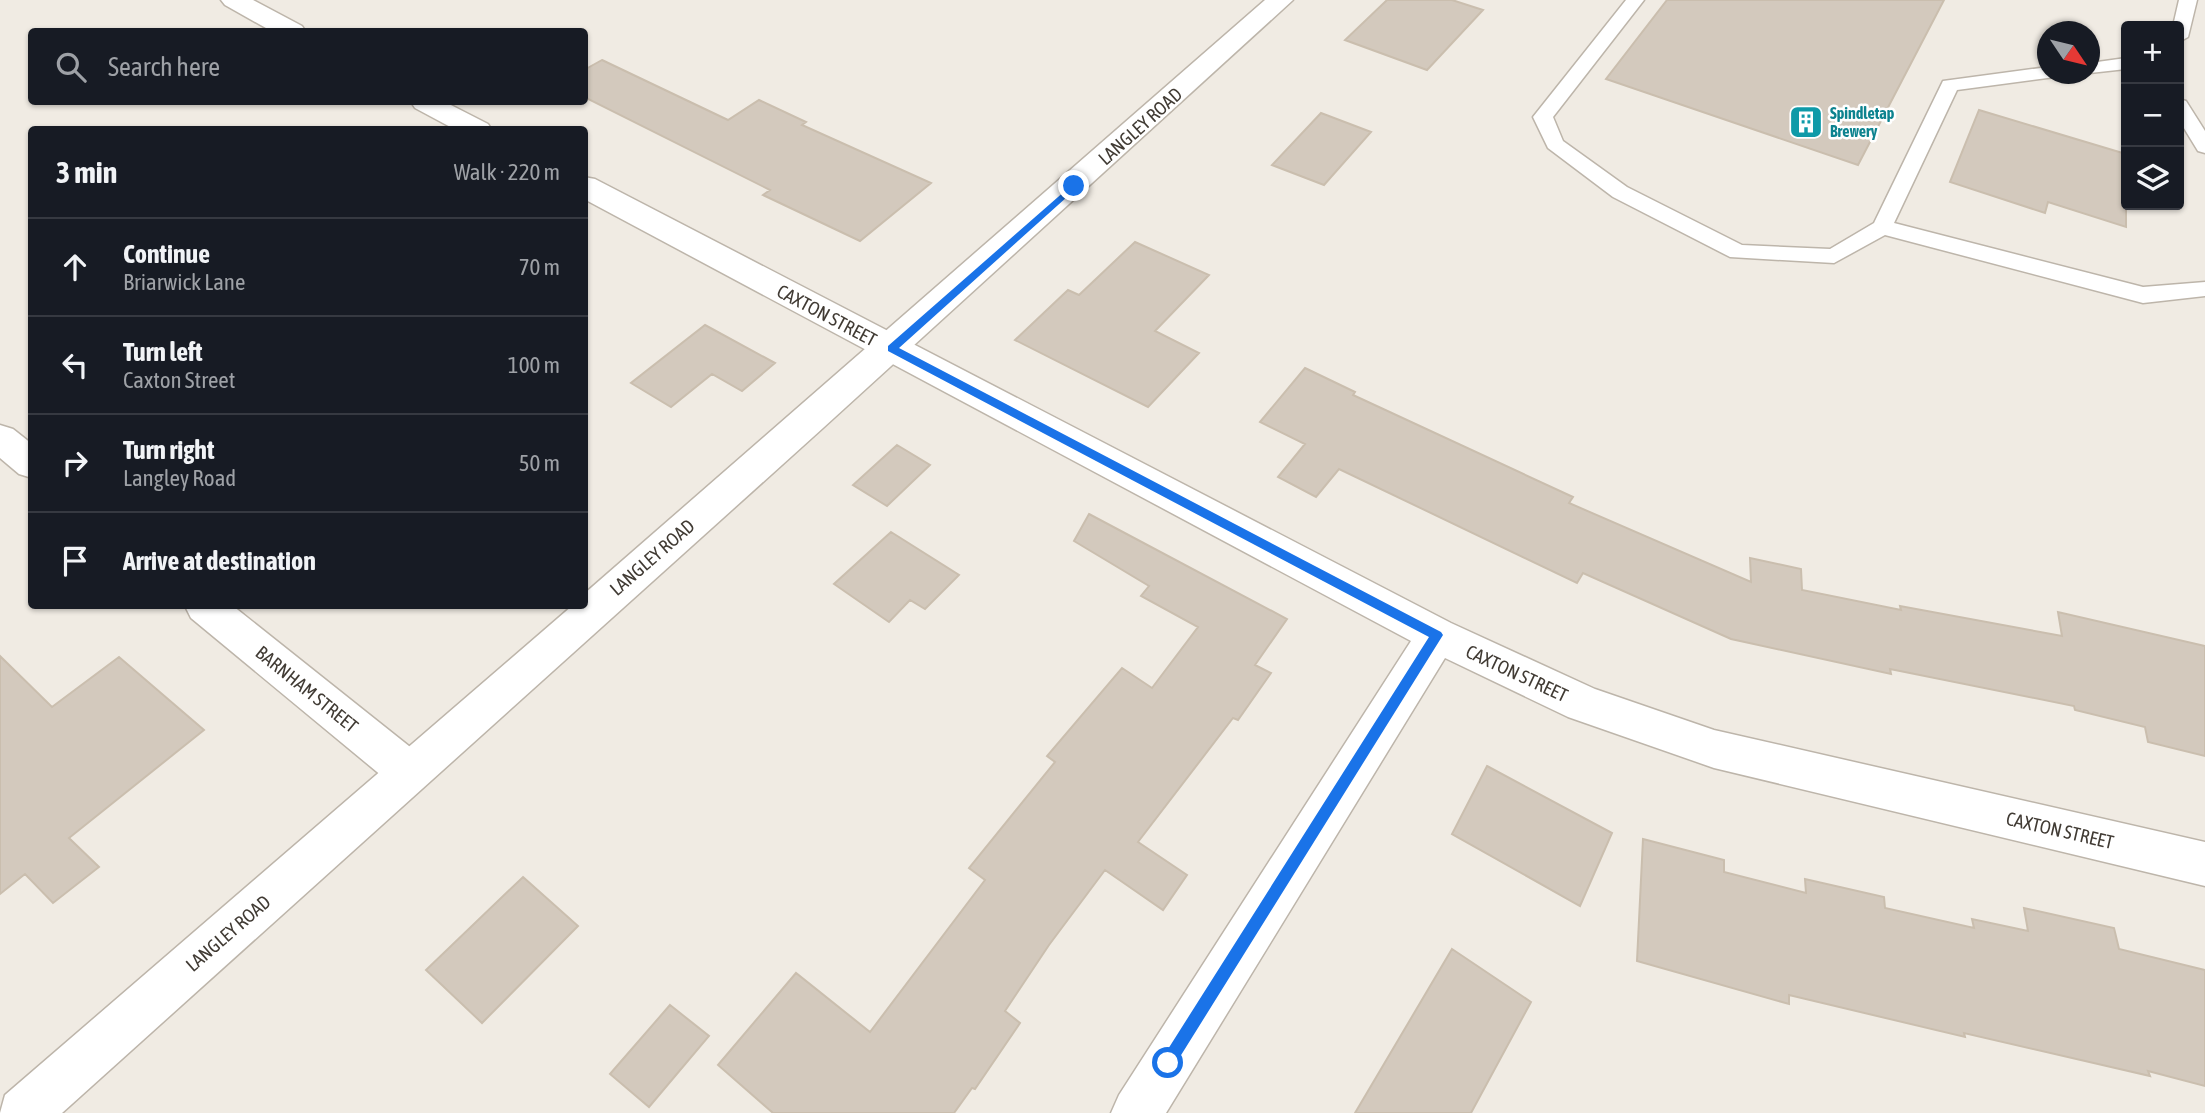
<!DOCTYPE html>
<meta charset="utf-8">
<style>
:root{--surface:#171b24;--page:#242831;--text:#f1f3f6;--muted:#9ea1a6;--line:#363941}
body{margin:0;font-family:"Asap Condensed",sans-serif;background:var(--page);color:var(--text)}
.controls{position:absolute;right:21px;top:21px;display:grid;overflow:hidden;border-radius:7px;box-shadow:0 2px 5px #0004}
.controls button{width:63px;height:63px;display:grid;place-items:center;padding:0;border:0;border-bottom:2px solid var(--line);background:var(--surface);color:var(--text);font:35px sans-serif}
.compass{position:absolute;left:2037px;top:21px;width:63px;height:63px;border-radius:50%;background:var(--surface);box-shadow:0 2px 5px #0004;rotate:125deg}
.stop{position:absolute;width:21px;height:21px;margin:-16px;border:5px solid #1a73e8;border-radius:50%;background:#fff}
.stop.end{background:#1a73e8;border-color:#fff;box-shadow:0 2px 7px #0008}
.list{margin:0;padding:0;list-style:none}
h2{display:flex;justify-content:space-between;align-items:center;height:91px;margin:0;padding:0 28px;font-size:30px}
h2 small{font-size:23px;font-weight:400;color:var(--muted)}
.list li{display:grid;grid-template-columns:46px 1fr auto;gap:21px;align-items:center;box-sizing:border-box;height:98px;padding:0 28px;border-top:2px solid var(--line)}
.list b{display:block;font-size:26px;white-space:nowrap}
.list p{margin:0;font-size:23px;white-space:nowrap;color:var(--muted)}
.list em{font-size:23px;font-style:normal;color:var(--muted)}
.icon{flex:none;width:38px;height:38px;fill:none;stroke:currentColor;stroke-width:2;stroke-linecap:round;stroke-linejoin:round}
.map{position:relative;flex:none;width:2205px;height:1113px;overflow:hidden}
.search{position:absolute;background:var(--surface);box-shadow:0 2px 5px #0004;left:28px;top:28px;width:560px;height:77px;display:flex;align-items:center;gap:18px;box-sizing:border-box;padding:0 24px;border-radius:7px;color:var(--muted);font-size:26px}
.panel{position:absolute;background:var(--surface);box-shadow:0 2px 5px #0004;left:28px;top:126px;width:560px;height:483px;border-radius:7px}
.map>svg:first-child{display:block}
</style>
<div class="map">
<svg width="2205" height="1113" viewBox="0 0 2205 1113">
<rect width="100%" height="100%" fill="#f0ebe3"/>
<path fill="#d3c9bd" stroke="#cabeae" stroke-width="2" d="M1387,0h65l31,10 -56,60 -82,-30z
M1667,0h277l-86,165 -252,-86z
M602,60l126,60 31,-20 47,22 -4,3 129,58 -71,58 -97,-46 7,-5 -186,-93v-27z
M1979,110l147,44v73l-78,-25 -3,11 -95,-31z
M1321,113l50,19 -47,53 -52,-20z
M1135,242l74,33 -54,56 44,22 -51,54 -133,-67 53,-50 11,5z
M705,325l70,38 -33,28 -30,-17 -41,33 -40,-24z
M1305,368l50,24 -2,3 220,102 -4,6 182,79 -1,-24 51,11 1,21 99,20 -1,-4 162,30 -4,-24 147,34v110l-57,-14 -3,-15 -70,-17 -1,-4 -184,-37 1,5 -160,-35 -148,-66 -6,10 -238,-114 -23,28 -38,-20 27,-33 -45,-22z
M897,445l33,20 -43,41 -34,-21z
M1089,514l198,105 -32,46 16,8 -33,47 -5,-2 -95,124 49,33 -24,35 -58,-40 -56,75 -44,66 15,12 -45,66 -3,-1 -18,25h-181l-55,-48 78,-92 74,59 115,-152 -16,-12 86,-106 -8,-6 75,-88 30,20 46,-61 -57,-31 8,-10 -75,-45z
M891,532l68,43 -34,34 -15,-9 -21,22 -55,-38z
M0,656l52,51 67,-50 85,73 -135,108 30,29 -46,36 -28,-29 -25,20z
M1487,766l125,67 -32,73 -128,-72z
M1643,839l81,21v12l82,21 -1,-14 79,18 1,11 89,20 -2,-9 56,12 -4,-23 90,20 5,21 86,21v116l-57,-15 2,5 -186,-43 1,4 -176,-42v9l-152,-43z
M523,877l55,49 -96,97 -56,-53z
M1452,949l79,53 -60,111h-116z
M670,1005l39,31 -60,71 -39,-33z"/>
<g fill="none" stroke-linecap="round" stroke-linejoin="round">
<g stroke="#bdb5aa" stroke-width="3">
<path id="service" d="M1626,0h18l-91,117 10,24 64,46 115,58 88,4 44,-26 69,-142 105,-14v7h9l-2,3 -98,13 -63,133 249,64 62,-5v14l-62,7 -258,-68 -51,28 -104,-6 -117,-60 -65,-49 -15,-31z
M2179,0h18l-9,37 -9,5v-16h-6z
M2126,58v11l-36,4v-10z
M2179,99l7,2 19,30v22l-7,-2 -19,-31z"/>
</g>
<g stroke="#bdb5aa" stroke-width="3">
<path id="minor" d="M221,0h32l49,26 4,6h-33l-48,-27z
M411,102h34l43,22 4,6h-36l-41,-22z
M584,177l11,2 856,444 144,66 119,41 491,112v44l-491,-118 -146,-51 -123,-59 -279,455h-55l8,-18 292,-454 -827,-442z
M0,425l13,4 19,15v34l-13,-4 -19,-16z
M185,606h48l191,152 7,14 -7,14 -15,6 -15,-6 -203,-168z"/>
</g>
<g stroke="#bdb5aa" stroke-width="3">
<path id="tertiary" d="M1265,0h28l-470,428 -761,685h-62l5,-18 567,-489h12v-12z"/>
</g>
<use href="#service" fill="#fff" fill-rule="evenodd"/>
<use href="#minor" fill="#fff" fill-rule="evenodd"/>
<use href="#tertiary" fill="#fff" fill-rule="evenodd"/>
</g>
<path fill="#1a73e8" d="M1074,183l4,3 -1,2 -178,160 542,284 2,3 -270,433 -5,2 -5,-2 -3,-5 3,-6 266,-420 -541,-286v-5z"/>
<defs>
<g id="building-square" transform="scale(1.75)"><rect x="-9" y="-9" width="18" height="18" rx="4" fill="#0f9aa8" stroke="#fff"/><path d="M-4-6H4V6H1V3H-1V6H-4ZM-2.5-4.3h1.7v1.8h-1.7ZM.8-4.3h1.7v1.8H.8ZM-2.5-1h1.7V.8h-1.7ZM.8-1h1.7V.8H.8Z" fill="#fff"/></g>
</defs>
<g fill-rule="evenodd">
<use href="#building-square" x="1806" y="122"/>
</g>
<g text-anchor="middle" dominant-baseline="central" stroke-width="5" stroke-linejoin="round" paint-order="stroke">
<g font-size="16" font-weight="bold" fill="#0d838f" stroke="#fff" text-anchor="start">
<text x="1830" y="113">Spindletap<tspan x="1830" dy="18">Brewery</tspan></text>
</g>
<g font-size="19" fill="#413b34" stroke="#fff">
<text transform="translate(1140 126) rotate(-42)">LANGLEY ROAD</text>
<text transform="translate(827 315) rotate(28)">CAXTON STREET</text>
<text transform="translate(652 557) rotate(-41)">LANGLEY ROAD</text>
<text transform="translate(1517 673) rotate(25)">CAXTON STREET</text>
<text transform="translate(307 689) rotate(39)">BARNHAM STREET</text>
<text transform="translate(2060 830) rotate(13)">CAXTON STREET</text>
<text transform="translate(228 933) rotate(-41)">LANGLEY ROAD</text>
</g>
</g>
</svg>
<div class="controls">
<button>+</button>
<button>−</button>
<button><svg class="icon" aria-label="layers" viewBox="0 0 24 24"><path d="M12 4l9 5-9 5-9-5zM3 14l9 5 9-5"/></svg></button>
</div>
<svg class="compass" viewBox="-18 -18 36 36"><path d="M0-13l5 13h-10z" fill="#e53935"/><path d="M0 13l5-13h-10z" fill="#9ea1a6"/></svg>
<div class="stop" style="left:1168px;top:1063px"></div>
<div class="stop end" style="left:1074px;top:186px"></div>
<div class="search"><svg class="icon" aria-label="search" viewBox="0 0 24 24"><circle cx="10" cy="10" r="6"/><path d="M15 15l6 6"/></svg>Search here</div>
<section class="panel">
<h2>3 min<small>Walk · 220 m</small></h2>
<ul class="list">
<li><svg class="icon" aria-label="ahead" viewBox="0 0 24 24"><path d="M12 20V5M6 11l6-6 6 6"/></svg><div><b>Continue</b><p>Briarwick Lane</p></div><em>70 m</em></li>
<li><svg class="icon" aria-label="left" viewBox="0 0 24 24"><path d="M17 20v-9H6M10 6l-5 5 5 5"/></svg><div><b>Turn left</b><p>Caxton Street</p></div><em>100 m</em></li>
<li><svg class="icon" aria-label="right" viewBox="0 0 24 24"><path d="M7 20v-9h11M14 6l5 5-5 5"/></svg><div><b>Turn right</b><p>Langley Road</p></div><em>50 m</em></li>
<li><svg class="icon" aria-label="arrive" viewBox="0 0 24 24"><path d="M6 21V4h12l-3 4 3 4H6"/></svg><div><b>Arrive at destination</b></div></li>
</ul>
</section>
</div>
